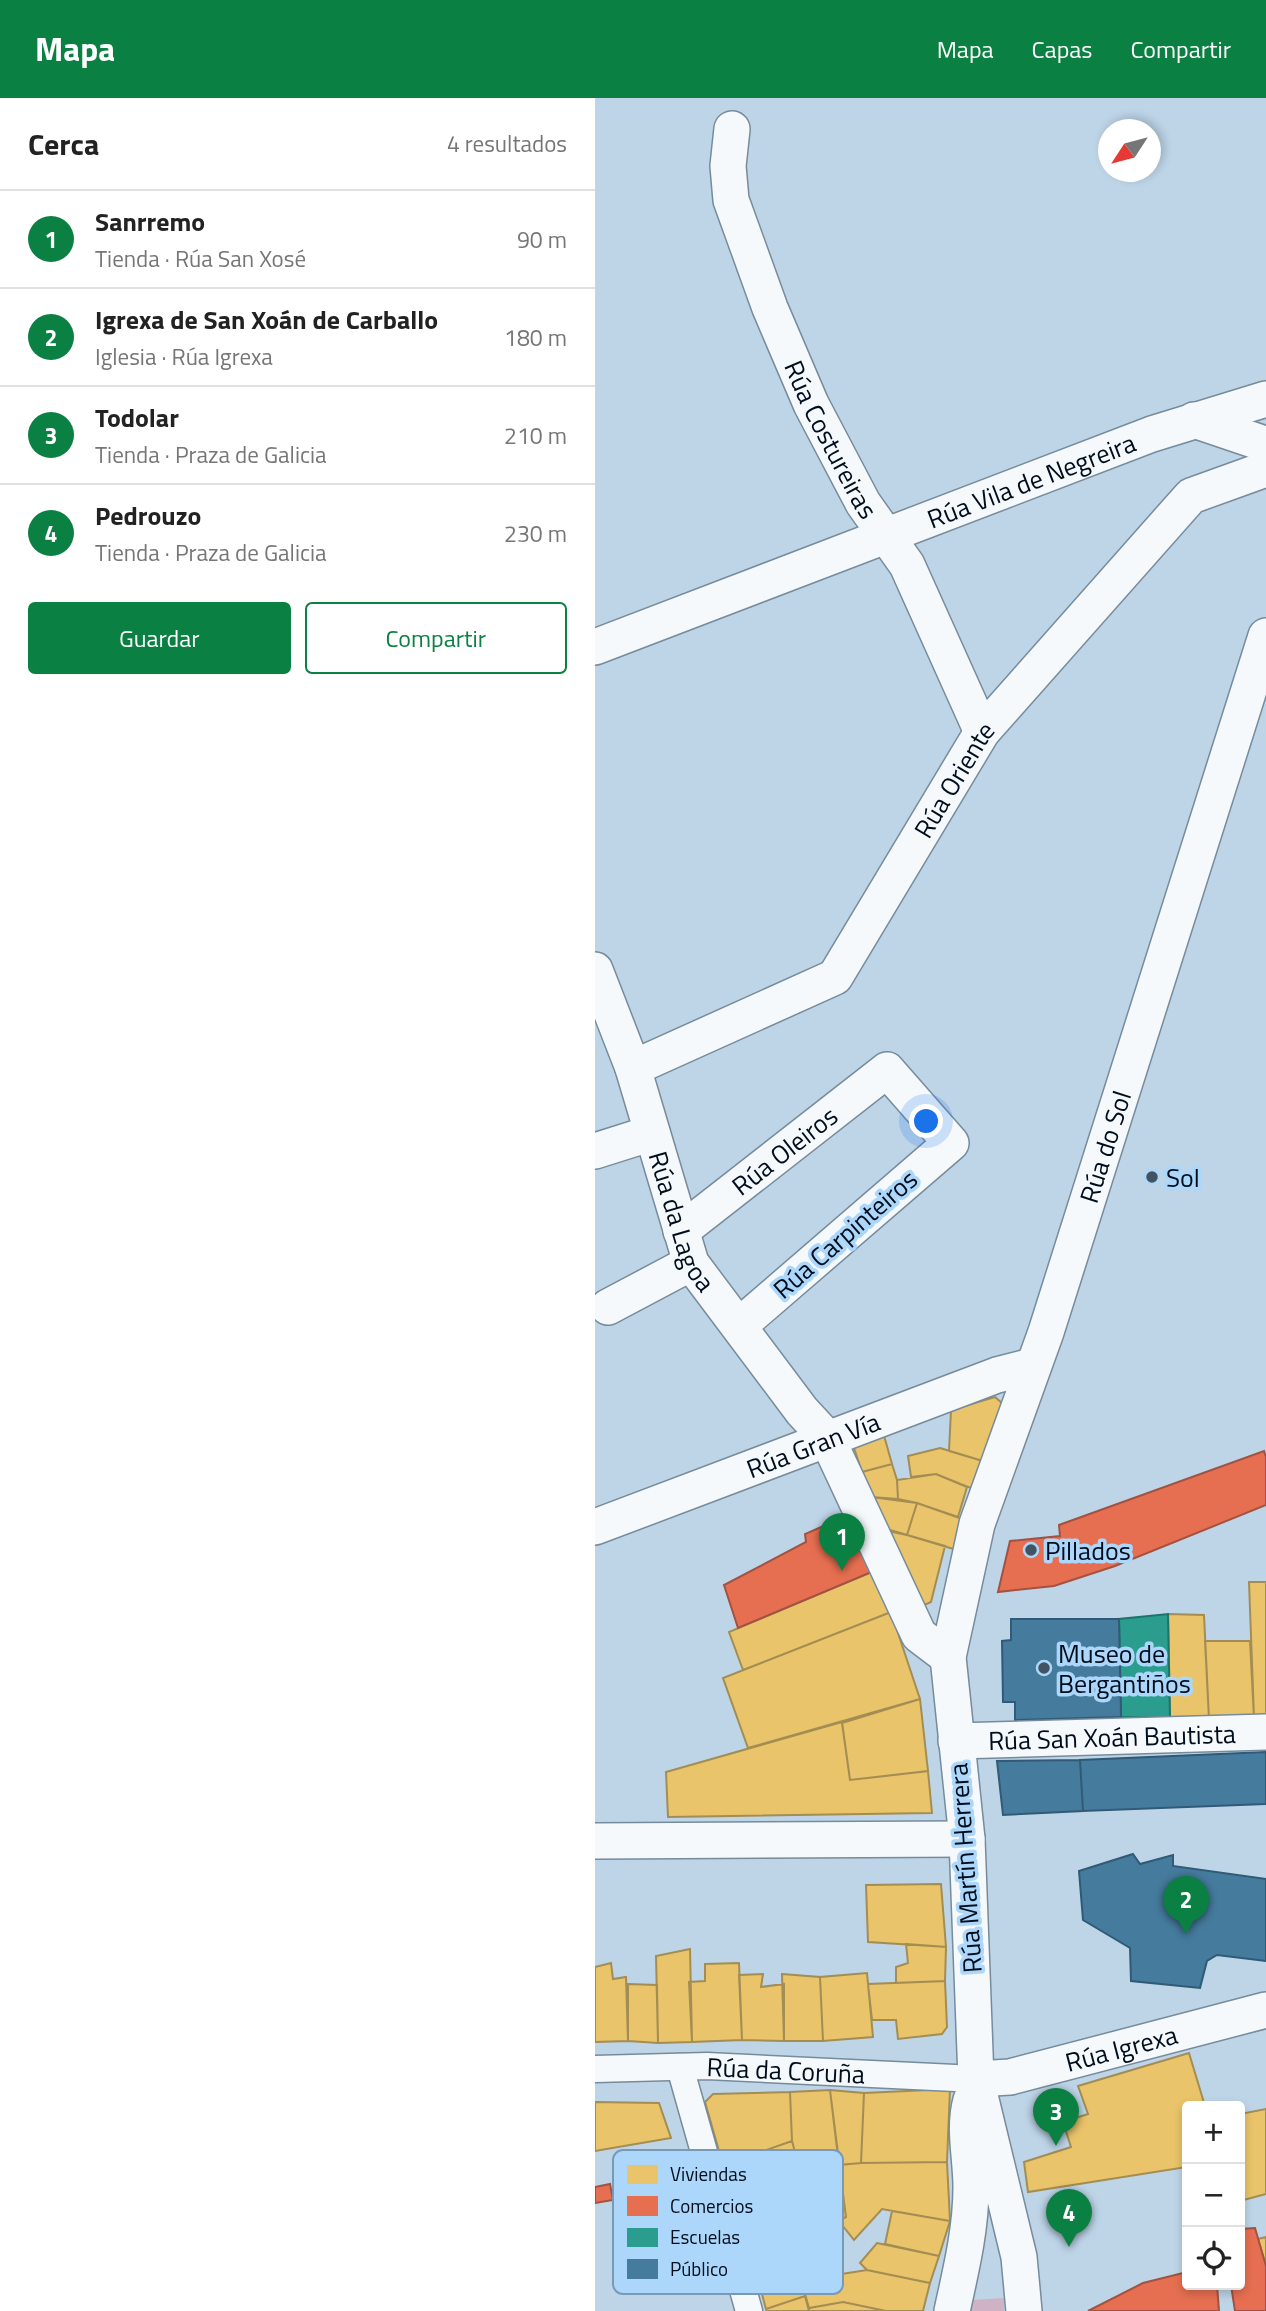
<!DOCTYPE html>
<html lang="es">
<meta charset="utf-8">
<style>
:root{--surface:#fff;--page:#f2f2f2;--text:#222;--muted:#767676;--line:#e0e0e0;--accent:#0b8043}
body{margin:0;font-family:"Titillium Web",sans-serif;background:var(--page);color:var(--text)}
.controls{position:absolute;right:21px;bottom:21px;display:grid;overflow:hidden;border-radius:7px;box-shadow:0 4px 10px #0003}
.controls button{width:63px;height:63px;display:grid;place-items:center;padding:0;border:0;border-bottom:2px solid var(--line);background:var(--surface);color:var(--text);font:35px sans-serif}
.compass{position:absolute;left:503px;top:21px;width:63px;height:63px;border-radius:50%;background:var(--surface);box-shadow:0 4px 10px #0003;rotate:234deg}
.you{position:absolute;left:332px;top:1024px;width:24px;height:24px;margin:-18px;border:5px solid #fff;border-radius:50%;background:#1a73e8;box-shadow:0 0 0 10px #1a73e833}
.badge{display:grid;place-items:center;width:46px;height:46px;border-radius:50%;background:var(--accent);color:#fff;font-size:23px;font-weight:700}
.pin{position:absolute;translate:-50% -58px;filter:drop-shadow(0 2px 4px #0008)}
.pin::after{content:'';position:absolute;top:37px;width:24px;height:21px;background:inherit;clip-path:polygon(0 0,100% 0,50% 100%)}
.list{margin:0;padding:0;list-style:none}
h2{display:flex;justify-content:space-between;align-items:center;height:91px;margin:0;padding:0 28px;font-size:30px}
h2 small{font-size:23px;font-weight:400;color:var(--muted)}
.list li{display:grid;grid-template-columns:46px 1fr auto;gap:21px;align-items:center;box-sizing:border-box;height:98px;padding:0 28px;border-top:2px solid var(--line)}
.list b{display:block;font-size:26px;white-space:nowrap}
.list p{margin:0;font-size:23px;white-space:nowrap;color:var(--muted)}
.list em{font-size:23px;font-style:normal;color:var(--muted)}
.actions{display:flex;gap:14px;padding:21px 28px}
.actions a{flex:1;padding:16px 0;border:2px solid var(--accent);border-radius:7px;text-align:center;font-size:24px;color:var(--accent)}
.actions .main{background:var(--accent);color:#fff}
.icon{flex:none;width:38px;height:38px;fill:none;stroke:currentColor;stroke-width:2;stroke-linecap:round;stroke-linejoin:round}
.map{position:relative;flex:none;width:671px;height:2213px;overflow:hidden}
header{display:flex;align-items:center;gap:42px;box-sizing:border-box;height:98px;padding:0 35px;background:var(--accent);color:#fff}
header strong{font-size:33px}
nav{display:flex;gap:38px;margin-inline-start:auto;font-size:24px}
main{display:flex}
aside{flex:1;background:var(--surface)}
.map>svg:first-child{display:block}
</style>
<header>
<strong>Mapa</strong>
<nav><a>Mapa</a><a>Capas</a><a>Compartir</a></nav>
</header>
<main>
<aside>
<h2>Cerca<small>4 resultados</small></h2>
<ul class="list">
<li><span class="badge">1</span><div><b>Sanrremo</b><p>Tienda · Rúa San Xosé</p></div><em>90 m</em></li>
<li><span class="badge">2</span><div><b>Igrexa de San Xoán de Carballo</b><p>Iglesia · Rúa Igrexa</p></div><em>180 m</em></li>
<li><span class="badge">3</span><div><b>Todolar</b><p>Tienda · Praza de Galicia</p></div><em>210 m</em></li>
<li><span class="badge">4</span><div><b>Pedrouzo</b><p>Tienda · Praza de Galicia</p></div><em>230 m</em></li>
</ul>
<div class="actions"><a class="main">Guardar</a><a>Compartir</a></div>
</aside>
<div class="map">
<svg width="671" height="2213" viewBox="0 0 671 2213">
<rect width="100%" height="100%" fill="#bed5e8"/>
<path fill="#cfb2c4" d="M409,2200v13h-34l2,-11z"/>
<path fill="#e9c46a" stroke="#a38d53" stroke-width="2" d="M400,1299l8,7 -17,58 -37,-11 2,-41z
M288,1334l9,32 -30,8 -10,-30z
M345,1350l46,14 -8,29 -42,-17 -25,3 -3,-21z
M297,1366l5,16 1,19 -27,-2 -9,-25z
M341,1376l31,13 -9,30 -41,-14 -19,-4 -1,-19z
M276,1399l46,6 -10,32 -29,-6z
M322,1405l51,18 -8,30 -53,-16z
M295,1432l55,16 -14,56 -9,4 -8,-7z
M279,1473l17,41 -148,58 -14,-38z
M654,1484h17v135l-12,1z
M296,1514l29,87 -172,49 -25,-70z
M573,1516l36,1 5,104 -39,-1z
M610,1543h45l4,77 -45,1z
M325,1601l8,72 -78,9 -8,-57z
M247,1624l8,58 78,-9 4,42 -264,4 -2,-45z
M346,1786l5,63 -78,-5 -2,-57z
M311,1846l40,3 -1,34 -49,2v-16l12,-4z
M95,1851l2,93 -34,1 -2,-87z
M16,1865l2,16 13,-2 2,64 -33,1v-75z
M144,1865l3,77 -50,2 -3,-60 16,-1v-17z
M272,1875l6,64 -50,4 -3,-64z
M168,1876l-2,13 23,-3v57l-42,-1 -3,-65z
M187,1876l38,3 3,64h-39z
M350,1883l2,46 -5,7 -44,5 -2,-19h-24l-4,-36z
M33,1886l29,1 1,58 -30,-2z
M594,1955l16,53h-18v61l-159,25 -4,-30 47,-15 -8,-25 25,-8 -10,-28z
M355,1991l-3,73 -86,1 3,-70z
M235,1992l16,127 -27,14 -13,-38 -14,-52 -2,-49z
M235,1992l34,3 -3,70 -22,2z
M195,1994l2,49 -69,24 -18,-63 8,-8z
M0,2004l64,1 12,35 -76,13z
M671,2011v85l-26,7v-87z
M197,2043l14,52 -70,20 -13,-48z
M352,2064l3,59 -68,-12 -28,31 -15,-19 7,-4 -7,-52 22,-2z
M297,2113l58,10 -11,35 -54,-12z
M671,2139v29l-8,-27z
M282,2145l62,13 -9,27 -63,-13 -7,-7z
M206,2154l1,32 3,12 -39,13 -11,-41z
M272,2172l63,13 -7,28h-37l-43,-9 -34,6 -7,-24 33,-9z
M210,2198l4,15h-42l-1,-2z
M248,2204l43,9h-77v-3z"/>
<path fill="#e76f51" stroke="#a25241" stroke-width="2" d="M669,1353l2,6v48l-151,61 -61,20 -56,6 12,-51 50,-5 -1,-11z
M256,1416l23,57 -136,57 -14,-43 82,-43 -1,-8z
M15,2086l3,16 -18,3v-16z
M660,2130l11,38v45h-31l-4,-26h9v-56z
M592,2174v13h30l2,26h-131l55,-28z"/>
<path fill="#2a9d8f" stroke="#1d726c" stroke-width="2" d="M573,1516l2,104 -49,-1 -2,-98z"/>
<path fill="#457b9d" stroke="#305a76" stroke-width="2" d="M416,1521h108l2,98 -106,3v-18h-12l-1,-61 9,-1z
M671,1654v52l-183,7 -3,-51z
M485,1662l3,51 -80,4 -6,-54z
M538,1756l7,10 33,-9v11l93,13v82l-49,-6 -10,6 -7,27 -69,-7 -1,-33 -47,-28 -4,-49z"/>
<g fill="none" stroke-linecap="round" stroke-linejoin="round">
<g stroke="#768b9b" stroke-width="29">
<g id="pedestrian">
<path d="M85,1969l69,244"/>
<path id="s1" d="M0,1971l112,-3 269,13"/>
</g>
</g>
<g stroke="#768b9b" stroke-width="38">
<g id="minor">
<path id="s2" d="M137,31l-4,37 3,34 39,108 41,96 52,99 44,62 75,167"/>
<path d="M599,322l68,23"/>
<path id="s3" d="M0,549l557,-213 114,-35"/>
<path id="s4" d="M0,872l38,98 58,195 111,148 25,27 92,197 29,22"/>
<path id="s5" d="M38,970l202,-91 147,-245 209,-236 75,-27"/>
<path d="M0,1053l57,-18"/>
<path id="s6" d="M86,1133l206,-161 64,73 -211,182"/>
<path d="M13,1209l83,-44"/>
<path id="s7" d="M0,1429l402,-152 35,-9"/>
<path id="s8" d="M361,1643l310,-9"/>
<path d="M0,1743l372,-2"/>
<path id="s9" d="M381,1981l34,-2 256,-67"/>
<path d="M357,2213c9,-41 19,-82 19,-124 0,-29 -8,-59 0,-87"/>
<path id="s10" d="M429,2213l-5,-54 -43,-178 -9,-240 -19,-182 29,-133 69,-192 220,-696"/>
</g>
</g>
<use href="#pedestrian" stroke="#f5f9fc" stroke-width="26"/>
<use href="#minor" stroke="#f5f9fc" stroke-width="35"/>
</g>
<g fill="#425363" stroke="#acd7fa" stroke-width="2.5">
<circle cx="557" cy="1079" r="7"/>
<circle cx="436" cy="1452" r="7"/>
<circle cx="449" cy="1570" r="7"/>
</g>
<g text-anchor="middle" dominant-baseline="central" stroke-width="7" stroke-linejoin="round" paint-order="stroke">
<g font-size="26" fill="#000d1c" stroke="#acd7fa">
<text stroke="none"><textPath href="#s2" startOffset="331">Rúa Costureiras</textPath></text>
<text stroke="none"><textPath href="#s3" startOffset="467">Rúa Vila de Negreira</textPath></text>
<text stroke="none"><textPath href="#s5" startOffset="452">Rúa Oriente</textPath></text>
<text stroke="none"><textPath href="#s10" startOffset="1195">Rúa do Sol</textPath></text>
<text stroke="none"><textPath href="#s6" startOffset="131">Rúa Oleiros</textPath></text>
<text stroke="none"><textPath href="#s4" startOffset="266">Rúa da Lagoa</textPath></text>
<text transform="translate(250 1136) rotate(-41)">Rúa Carpinteiros</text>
<text stroke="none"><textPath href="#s7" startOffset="233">Rúa Gran Vía</textPath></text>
<text stroke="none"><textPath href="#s8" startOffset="156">Rúa San Xoán Bautista</textPath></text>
<text transform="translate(370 1770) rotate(-94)">Rúa Martín Herrera</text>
<text stroke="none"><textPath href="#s9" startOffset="149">Rúa Igrexa</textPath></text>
<text stroke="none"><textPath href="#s1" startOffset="191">Rúa da Coruña</textPath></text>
</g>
<g font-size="26" fill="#000d1c" stroke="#acd7fa" text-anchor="start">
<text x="571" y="1079">Sol</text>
<text x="450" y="1452">Pillados</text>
<text x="463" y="1555">Museo de<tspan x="463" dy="30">Bergantiños</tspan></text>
</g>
</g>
<rect x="18" y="2052" width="230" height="144" rx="10" fill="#acd7fa" stroke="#789ab7" stroke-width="2"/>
<rect x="32" y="2067" width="31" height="19" fill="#e9c46a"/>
<rect x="32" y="2098" width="31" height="20" fill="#e76f51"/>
<rect x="32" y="2130" width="31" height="19" fill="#2a9d8f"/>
<rect x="32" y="2161" width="31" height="20" fill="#457b9d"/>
<g font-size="19" fill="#000d1c">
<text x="75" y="2083">Viviendas</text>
<text x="75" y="2115">Comercios</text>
<text x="75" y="2146">Escuelas</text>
<text x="75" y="2178">Público</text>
</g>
</svg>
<div class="controls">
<button>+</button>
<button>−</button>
<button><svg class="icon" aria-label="locate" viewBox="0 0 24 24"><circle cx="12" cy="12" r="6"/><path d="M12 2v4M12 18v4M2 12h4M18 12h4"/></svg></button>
</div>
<svg class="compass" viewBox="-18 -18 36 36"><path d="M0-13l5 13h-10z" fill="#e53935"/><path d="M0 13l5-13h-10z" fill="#767676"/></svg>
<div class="you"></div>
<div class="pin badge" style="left:247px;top:1473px">1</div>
<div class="pin badge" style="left:591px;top:1836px">2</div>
<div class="pin badge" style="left:461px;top:2048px">3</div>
<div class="pin badge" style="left:474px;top:2149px">4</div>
</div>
</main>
